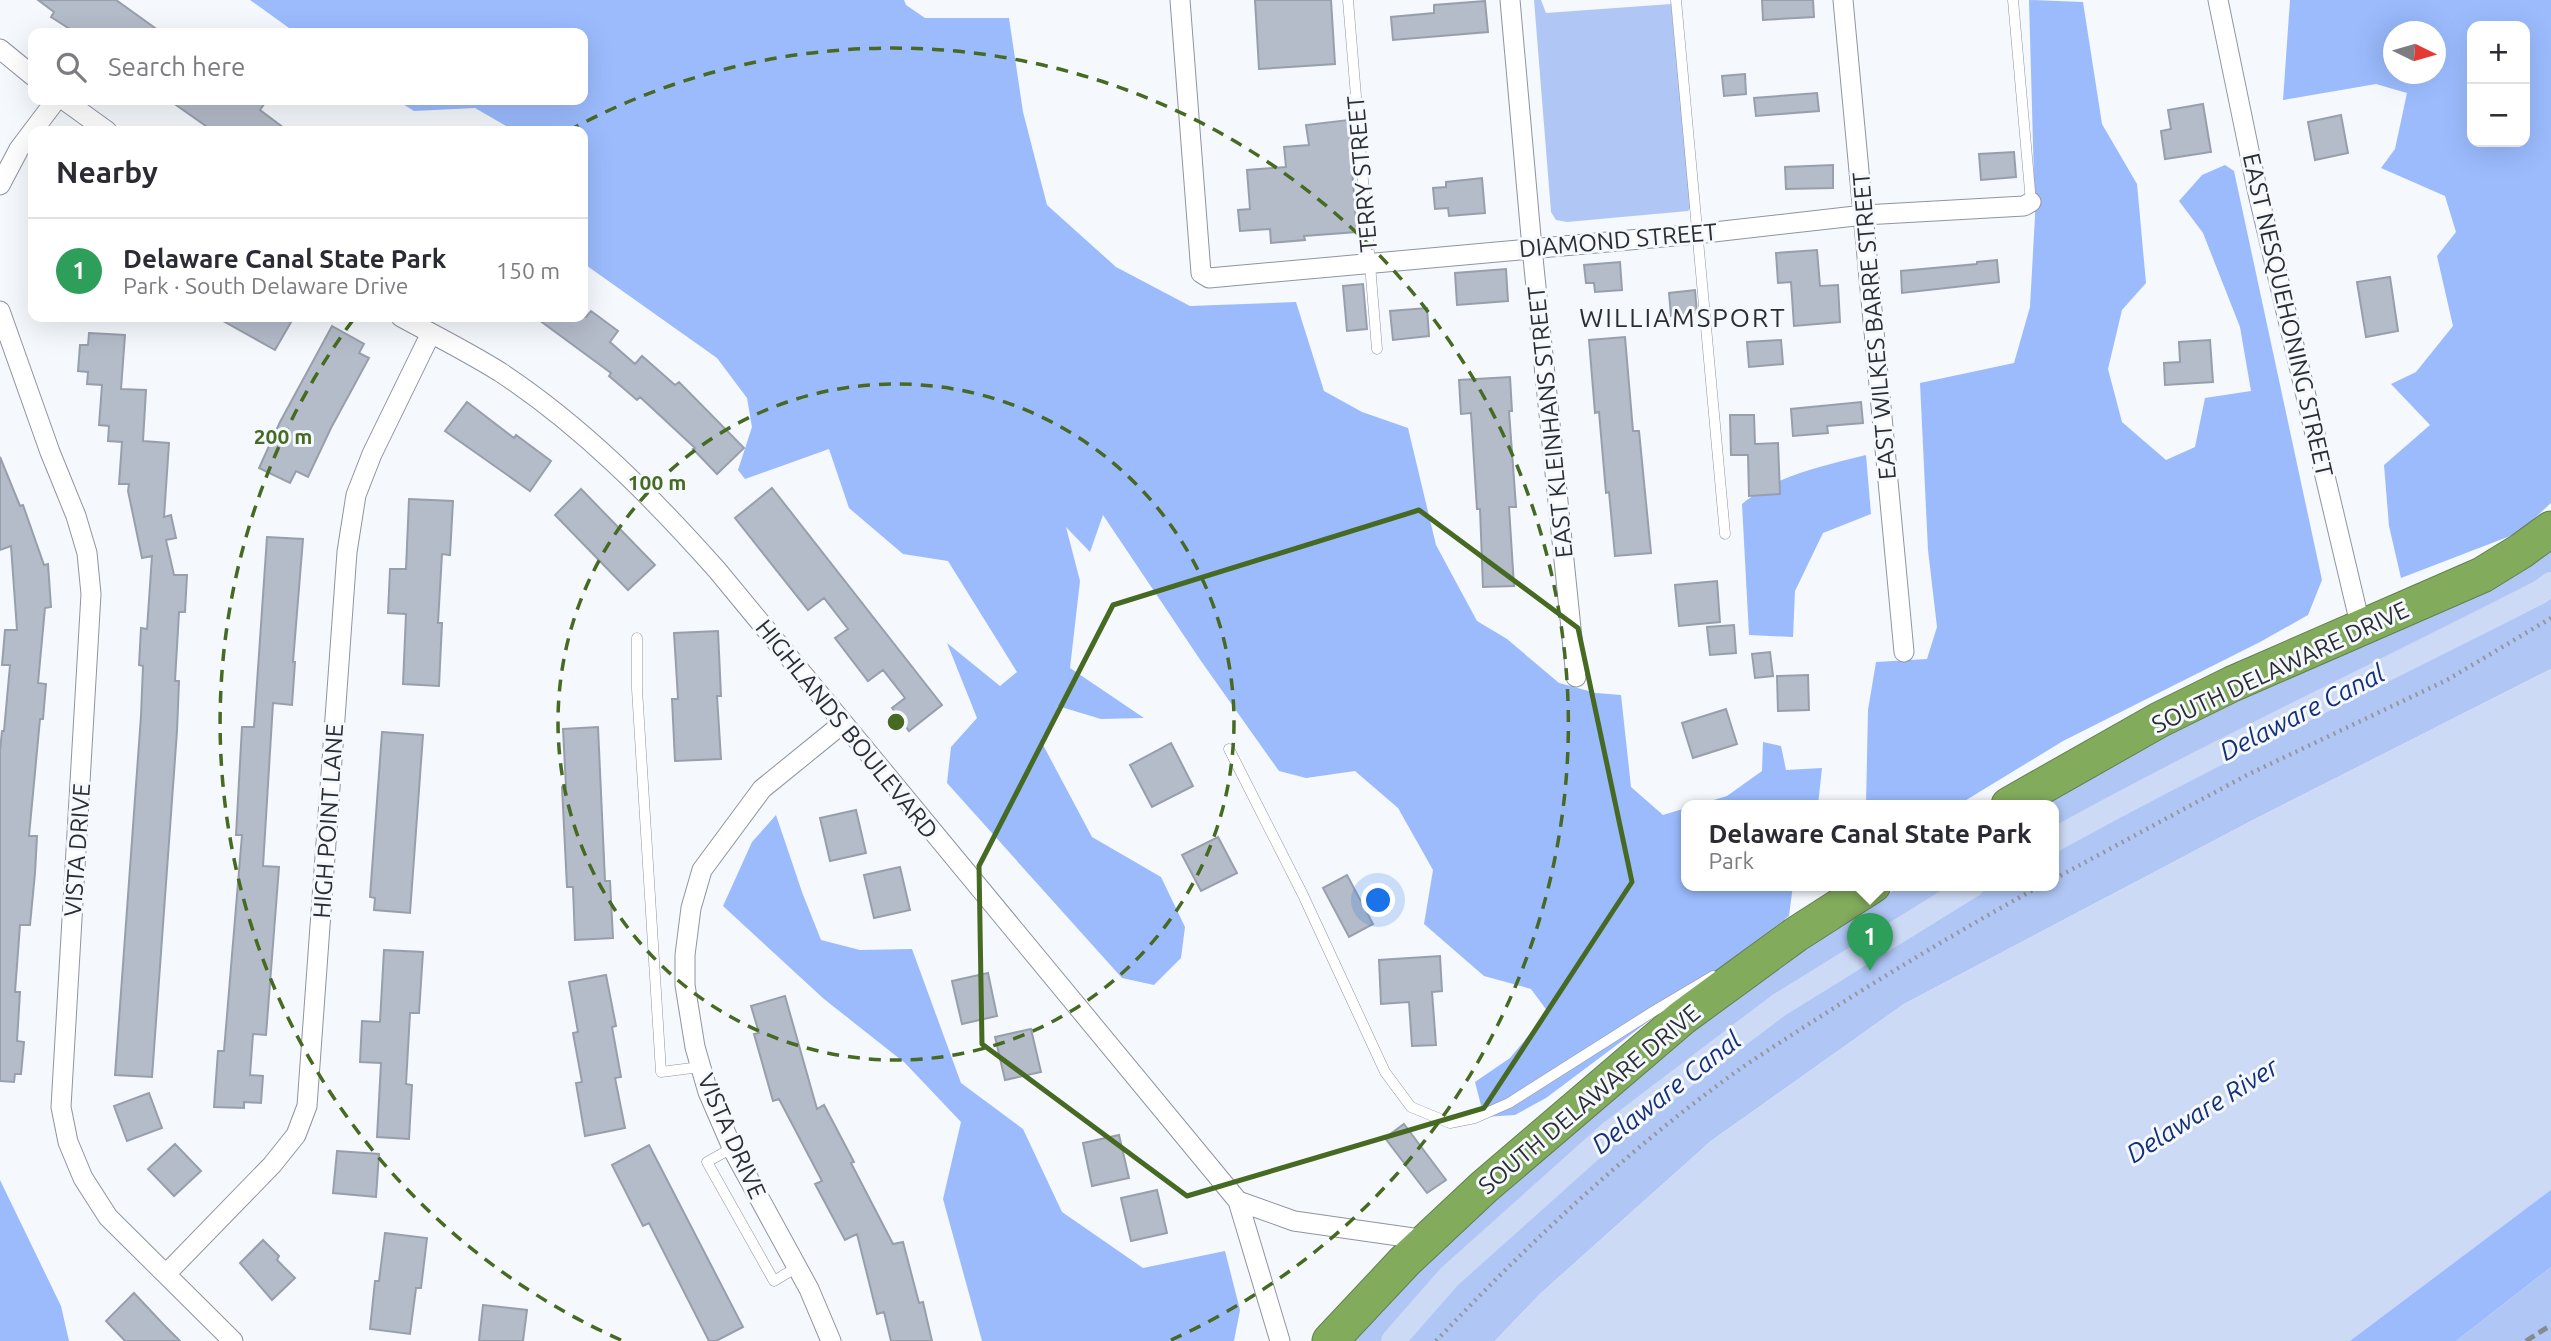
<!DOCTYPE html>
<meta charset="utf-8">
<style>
:root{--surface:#fff;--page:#f2f2f3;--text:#2b2b33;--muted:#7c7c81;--line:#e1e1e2;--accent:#7c3aed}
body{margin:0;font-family:Ubuntu,sans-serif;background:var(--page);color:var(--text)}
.controls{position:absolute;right:21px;top:21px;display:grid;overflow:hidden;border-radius:14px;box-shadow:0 7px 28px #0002}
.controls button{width:63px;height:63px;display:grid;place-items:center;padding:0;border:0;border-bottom:2px solid var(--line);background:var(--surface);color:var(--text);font:35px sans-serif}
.compass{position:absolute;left:2383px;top:21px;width:63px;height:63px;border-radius:50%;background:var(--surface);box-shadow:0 7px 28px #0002;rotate:95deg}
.you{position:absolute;left:1379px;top:901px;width:24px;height:24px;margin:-18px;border:5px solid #fff;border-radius:50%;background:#1a73e8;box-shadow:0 0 0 10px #1a73e833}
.badge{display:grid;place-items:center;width:46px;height:46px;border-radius:50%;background:var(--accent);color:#fff;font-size:23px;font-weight:700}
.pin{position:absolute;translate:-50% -58px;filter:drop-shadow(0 2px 4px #0008)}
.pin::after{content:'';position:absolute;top:37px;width:24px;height:21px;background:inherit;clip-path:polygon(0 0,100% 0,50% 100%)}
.popup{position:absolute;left:1681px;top:800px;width:378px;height:91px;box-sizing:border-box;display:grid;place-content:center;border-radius:14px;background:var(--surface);filter:drop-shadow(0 2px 5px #0005);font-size:23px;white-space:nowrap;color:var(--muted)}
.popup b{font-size:26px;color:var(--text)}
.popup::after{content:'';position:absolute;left:50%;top:100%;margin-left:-14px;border:14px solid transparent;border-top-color:var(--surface)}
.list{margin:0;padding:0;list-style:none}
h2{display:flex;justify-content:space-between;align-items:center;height:91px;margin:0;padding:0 28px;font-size:30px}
h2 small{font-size:23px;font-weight:400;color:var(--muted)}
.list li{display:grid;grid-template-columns:46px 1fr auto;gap:21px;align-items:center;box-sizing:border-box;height:105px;padding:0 28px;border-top:2px solid var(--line)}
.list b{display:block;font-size:26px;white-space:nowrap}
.list p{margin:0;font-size:23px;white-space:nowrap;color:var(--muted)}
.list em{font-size:23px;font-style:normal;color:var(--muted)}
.icon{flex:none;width:38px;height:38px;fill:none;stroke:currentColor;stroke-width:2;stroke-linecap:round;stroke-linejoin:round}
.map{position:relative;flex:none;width:2551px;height:1341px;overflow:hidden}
.search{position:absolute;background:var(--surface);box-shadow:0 7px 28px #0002;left:28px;top:28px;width:560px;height:77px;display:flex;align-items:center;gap:18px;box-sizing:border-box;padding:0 24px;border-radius:14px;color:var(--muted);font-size:26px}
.panel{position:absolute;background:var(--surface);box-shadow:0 7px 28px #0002;left:28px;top:126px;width:560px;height:196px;border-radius:14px}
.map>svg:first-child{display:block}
</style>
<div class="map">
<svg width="2551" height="1341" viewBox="0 0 2551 1341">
<rect width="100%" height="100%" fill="#f5f8fd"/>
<path fill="#b0c7f6" d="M1534,0h7l5,13 125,-9 20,203 -3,4 -121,11 -11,-2 -5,-8z
M2551,551v118l-294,149 -353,186 -193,137 -171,153 -45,47h-146l93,-100 242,-206 134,-97 84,-53h152v-80h-12l118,-66 120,-60 184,-80z
M2551,1267v74h-95z"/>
<path fill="#9bbbfd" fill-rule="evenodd" d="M250,0h654l2,5 19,13h84l14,94 24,93 69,62 74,39 106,-4 28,89 38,21 46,16 28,117 41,76 30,18 52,44 37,10 25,2 10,92 32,28 23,-7v77h107l-4,31 -243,182 -31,17 -31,2 -9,-35 35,-24 38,-46 -17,-23 -47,-13 -60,-52 9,-54 -35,-62 -43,-37 -49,7 -27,-7 -78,-110 -98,-146 -13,37 -24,-25 14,54 -10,87 74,50 -43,1 -43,-13 -16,37 50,94 69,40 24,50 -4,31 -27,27 -32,-7 -175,-195 4,-36 26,-29 -30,-75 53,43 17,-14 -69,-111 -45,-7 -54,-46 -20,-59 -84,30 -7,-9 14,-43 -5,-29 -30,-40 -134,-95v-132h-68l-40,-23 -61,3 -18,-11h187v-67h-287z
M2029,0l54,2 19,122 35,60 9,99 -24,27 -14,59 14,53 44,38 29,-13 10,-49 46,-7 -11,-64 -37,-94 -24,-32 23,-26 23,-10 9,6 88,409 -14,35 -48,27 -197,99 -105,64h-92l2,-95 8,-48 51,-3 10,-32 -9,-77 -8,-167 94,-20 16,-56 5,-91z
M2290,0h261v503l-33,30 -117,45 -12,-52 -5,-61 46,-40 -39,-41 25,-12 37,-46 -16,-70 19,-24 -11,-36 -64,-28 14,-19 12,-56 -31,-9 -93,16zM2472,26h53v116h-53zM2394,32h42v42h-42z
M1866,455l5,59 -48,19 -28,58 -2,46 -44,-2 -7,-131c34,-29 81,-38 124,-49z
M1763,742l18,4 5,24 36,-2 -4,37h-121l30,-9 35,-25z
M776,815l26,77 19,48 39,10 52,-1 49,134 62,46 39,83 81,56 82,-17 15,59 -6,31h-252l-39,-142 18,-77 -56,-59 -81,-64 -101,-93 29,-64z
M2551,1148v119l-95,74h-120z
M0,1180l61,126 8,35h-69z"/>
<path fill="#ccdaf5" d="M2551,669v521l-201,151h-855l45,-47 171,-153 193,-137 353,-186z"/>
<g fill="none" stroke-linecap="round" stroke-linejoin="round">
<path stroke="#ccdaf5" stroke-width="24" d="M2054,840c159,-88 324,-165 486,-248l11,-8
M1393,1341l56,-64 162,-145 168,-127 194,-120"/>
</g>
<path fill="#b4bbc9" stroke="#989fac" stroke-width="2" d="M38,0h78l46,33h-86l-25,-16 3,-5z
M1255,0h76l4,64 -76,5z
M1762,0h51l1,17 -51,3z
M1485,1l3,31 -95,8 -2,-23 43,-4v-8z
M1745,74l1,20 -22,2 -2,-20z
M1817,93l2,18 -63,5 -2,-18z
M169,100h98l-7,10 28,21h-75z
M2203,104l8,48 -46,7 -4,-28 10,-2 -3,-19z
M2341,115l7,38 -33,7 -7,-38z
M1348,120l9,112 -53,4 1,4 -34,3 -1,-14 -30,2 -2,-21 12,-1 -3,-39 39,-3 -2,-20 25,-2 -3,-20z
M2014,152l2,25 -35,3 -2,-26z
M1833,165v23l-47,1 -1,-22z
M1482,178l3,35 -36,3 -1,-8 -13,1 -2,-21 13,-1v-5z
M1817,250l3,36 18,-1 2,37 -46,4 -3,-44 -13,1 -2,-30z
M1997,260l2,22 -97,11 -1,-22 76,-7v-2z
M1620,262l2,28 -27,2 -1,-9h-8l-2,-18z
M1506,269l2,32 -51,4 -2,-32z
M2390,277l8,54 -32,6 -9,-55z
M1363,284l4,45 -20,2 -4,-45z
M1695,290l2,23 -26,3 -2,-23z
M1427,308l2,28 -36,4 -3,-29z
M591,311l27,20 -8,11 25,22 7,-8 33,29 4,-3 65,66 -27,26 -24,-25 2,-1 -55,-51 -3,3 -28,-24 2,-3 -76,-56h51z
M216,317h78l-19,33z
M332,326l32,18 -5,9 10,5 -38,70 -23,49 -12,-6 -6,12 -31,-15 21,-46z
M89,333l36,2 -4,54 25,1 -3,51 26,2 -5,74 7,-2 5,23 -10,2 8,35h13l-2,37h-6l-4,69h4l-2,50 -25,346 -37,-2 26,-359 2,-50 -4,-1 2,-37 6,1 5,-73 -10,2 -14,-67 1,-7h-10l3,-42 -14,-1 1,-15 -10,-1 3,-40 -15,-1 1,-12 -10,-1 2,-26h8z
M1625,337l8,94h6l12,122 -36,3 -6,-64 -3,1 -7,-81 -4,1 -6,-73z
M1781,340l2,24 -34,3 -2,-25z
M2210,340l3,42 -48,3 -1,-22 16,-1 -1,-20z
M1510,377l2,34h-3l7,96h-7l5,79 -31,1 -3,-78h-3l-6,-96 -10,1 -2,-34z
M467,402l47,36 2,-3 35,26 -21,30 -85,-60z
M1861,402l2,21 -36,3 1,7 -35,3 -2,-27z
M1730,415h24l1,29 23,-1 2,51 -31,2 -1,-41h-17z
M0,457l20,49 3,-1 21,60 4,-1 3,43 -6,1 -7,75 8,1 -3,35h-3l-11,117h8l-2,37 -5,52h-10l-5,67h5l-3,49 7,1 -3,32h-6l-1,8 -14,-1v-330l2,-20h2l6,-66h-8l3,-35h12l-6,-84 -11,4z
M772,488l170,217 -33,26 -17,-23 13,-10 -22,-28 -15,11 -33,-43 13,-9 -24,-31 -16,12 -73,-92z
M581,489l74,76 -27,25 -73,-75z
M409,499l44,2 -3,54 -8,-1 -4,69h4l-3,63 -36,-2 3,-70 -18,-1 2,-44h16z
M267,537l36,2 -10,123h2l-3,43 -19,-2 -10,163 16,1 -13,168 -13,-1 -3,41 13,1 -2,27 -17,-1v6l-30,-1 4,-56h6l18,-216h-6l6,-108h12z
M1717,581l3,41 -41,4 -4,-41z
M1734,625l2,28 -26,2 -3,-28z
M718,631l3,65h-4l4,63 -46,2 -3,-62h6l-4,-66z
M1770,652l3,24 -18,2 -3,-24z
M1808,675l1,35 -31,1 -1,-35z
M1726,709l11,35 -44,14 -11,-35z
M598,727l7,154h5l3,57 -38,2 -2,-53h-6l-5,-100h4l-3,-58z
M382,732l41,3 -13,178 -36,-3 1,-12 -5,-1z
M1171,743l22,43 -41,21 -22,-42z
M856,810l10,43 -36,8 -10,-43z
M1218,837l19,36 -36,18 -19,-36z
M900,867l10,43 -36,8 -10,-43z
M1347,875l26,49 -24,13 -26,-49z
M384,950l39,2 -4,61h-9l-4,71 6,1 -3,54 -32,-2 4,-74 -21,-1 2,-41 18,1z
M1440,956l2,35 -10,1 4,53 -24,1 -3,-44 -28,2 -2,-44z
M988,973l9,43 -35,8 -10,-43z
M606,975l10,51 -4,1 9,50 -6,1 10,50 -40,8 -9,-53 6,-1 -9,-49 5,-1 -9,-50z
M785,996l32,113 7,-4 30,57 -3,1 42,81 10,-2 16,61 4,-1 9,39h-41l-7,-29 -7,2 -20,-80 -12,6 -30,-56 7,-3 -43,-82 -6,2 -19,-67 5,-1 -8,-27z
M1031,1029l10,43 -36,8 -10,-43z
M149,1093l13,35 -35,13 -13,-35z
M1404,1124l42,56 -19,13 -42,-55z
M1119,1135l10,43 -37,8 -9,-43z
M175,1144l26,27 -27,25 -26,-27z
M649,1145l94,182 -27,14h-7l-60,-118 -6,3 -31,-61z
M337,1151l42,3 -3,43 -43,-4z
M1157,1190l10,43 -36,8 -10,-43z
M385,1233l42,5 -6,50h-5l-6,46 -40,-5 5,-48h4z
M263,1240l16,16 -2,4 18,18 -23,22 -32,-37z
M134,1293l30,32 16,16h-55l-19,-20z
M483,1305l44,5 -4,31h-44z"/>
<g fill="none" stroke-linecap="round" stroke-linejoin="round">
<g stroke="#8e94a2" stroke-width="11">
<path id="lane" d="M1348,0l29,349
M1676,0l49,534
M2013,0l18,202
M637,638v51l24,383 39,-5
M1229,749l74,146 82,177 26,35 39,16 25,-5 34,-15 145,-92 59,-35
M732,1148l-25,14 67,119 23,-14"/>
</g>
<g stroke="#8e94a2" stroke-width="21">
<path id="street" d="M1180,0l21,273 8,5 487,-44 168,-19 160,-9 7,-4
M1510,0l22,248 44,429
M1843,0l61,652
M2218,0l39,189 104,439
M0,49l33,27
M64,100l43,31
M0,185l19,-36 37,-49
M0,311l50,141 26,64 11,37 4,41 -30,513 7,35 15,36 25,39 125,124
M401,317c33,18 67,35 99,55 82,54 152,125 217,198l521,631 42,140
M1238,1201l56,20 133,19
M166,1274l106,-109 24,-30 11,-29 40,-554 9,-57 16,-41 59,-121
M831,1341l-22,-52 -75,-137 -26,-60 -13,-45 -10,-62v-30l6,-47 11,-38 60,-81 80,-65"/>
</g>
<g stroke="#647f4e" stroke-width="37">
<path id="highway" d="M2009,805l150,-85 73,-36 250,-109 39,-24 30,-22
M1330,1341l75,-80 79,-74 199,-170 112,-82 78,-50"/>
</g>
<path stroke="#95979d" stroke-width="4.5" stroke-dasharray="2 5" stroke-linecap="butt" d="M2054,879l193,-104 200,-95 104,-62
M1436,1341c88,-93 183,-183 286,-259 25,-19 53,-36 79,-53 79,-51 159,-99 241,-144"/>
<use href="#lane" stroke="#fff" stroke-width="10"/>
<use href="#street" stroke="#fff" stroke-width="19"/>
<use href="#highway" stroke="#82ab5c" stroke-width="35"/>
<path stroke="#878a8f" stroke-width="5" stroke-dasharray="10 5" stroke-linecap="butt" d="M2526,1341l25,-16"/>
</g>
<path fill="none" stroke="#476a22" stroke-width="5" stroke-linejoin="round" d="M1419,510l159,118 54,254 -148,226 -297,88 -205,-152 -3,-178 134,-261z"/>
<g fill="none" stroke="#476a22" stroke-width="3.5" stroke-dasharray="12 9">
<circle cx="896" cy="722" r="338"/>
<path d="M621 1340A676 676 0 0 1 353 320M568 131A676 676 0 1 1 1171 1340"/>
</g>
<g text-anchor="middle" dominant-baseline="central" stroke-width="6" stroke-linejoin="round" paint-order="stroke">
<g font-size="24" fill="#2b2d33" stroke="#f5f8fd">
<text transform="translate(1362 174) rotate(-95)">TERRY STREET</text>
<text transform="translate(1618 240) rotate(-5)">DIAMOND STREET</text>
<text transform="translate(2288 315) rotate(77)">EAST NESQUEHONING STREET</text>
<text transform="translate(1874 326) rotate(-95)">EAST WILKES BARRE STREET</text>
<text transform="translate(1550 422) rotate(-96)">EAST KLEINHANS STREET</text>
<text transform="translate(2280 667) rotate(-25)">SOUTH DELAWARE DRIVE</text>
<text transform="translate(847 729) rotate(51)">HIGHLANDS BOULEVARD</text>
<text transform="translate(328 821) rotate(-86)">HIGH POINT LANE</text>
<text transform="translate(77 850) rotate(-86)">VISTA DRIVE</text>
<text transform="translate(1589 1099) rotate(-40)">SOUTH DELAWARE DRIVE</text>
<text transform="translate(732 1136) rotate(66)">VISTA DRIVE</text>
</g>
<g font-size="26" letter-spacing="2" fill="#2b2d33" stroke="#f5f8fd">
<text x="1683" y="317">WILLIAMSPORT</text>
</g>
<g font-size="26" font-style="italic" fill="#14307a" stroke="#f5f8fd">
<text transform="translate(2302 712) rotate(-27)">Delaware Canal</text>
<text transform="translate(1666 1092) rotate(-38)">Delaware Canal</text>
<text transform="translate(2202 1110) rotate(-32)">Delaware River</text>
</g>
</g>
<circle cx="896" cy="722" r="10" fill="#476a22" stroke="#f5f8fd" stroke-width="3.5"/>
<g font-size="21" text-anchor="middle" font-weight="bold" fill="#476a22" stroke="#f5f8fd" stroke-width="6" stroke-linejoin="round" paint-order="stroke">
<text x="283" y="444">200 m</text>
<text x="657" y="490">100 m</text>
</g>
</svg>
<div class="controls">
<button>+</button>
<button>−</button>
</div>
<svg class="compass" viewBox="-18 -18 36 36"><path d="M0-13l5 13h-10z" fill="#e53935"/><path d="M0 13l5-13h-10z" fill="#7c7c81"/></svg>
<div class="you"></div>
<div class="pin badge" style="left:1870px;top:971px;background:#2e9e5b">1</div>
<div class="popup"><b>Delaware Canal State Park</b>Park</div>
<div class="search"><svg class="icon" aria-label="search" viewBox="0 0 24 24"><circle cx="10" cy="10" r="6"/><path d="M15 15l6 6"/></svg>Search here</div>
<section class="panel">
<h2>Nearby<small></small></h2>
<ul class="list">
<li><span class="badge" style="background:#2e9e5b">1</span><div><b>Delaware Canal State Park</b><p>Park · South Delaware Drive</p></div><em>150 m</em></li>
</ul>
</section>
</div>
